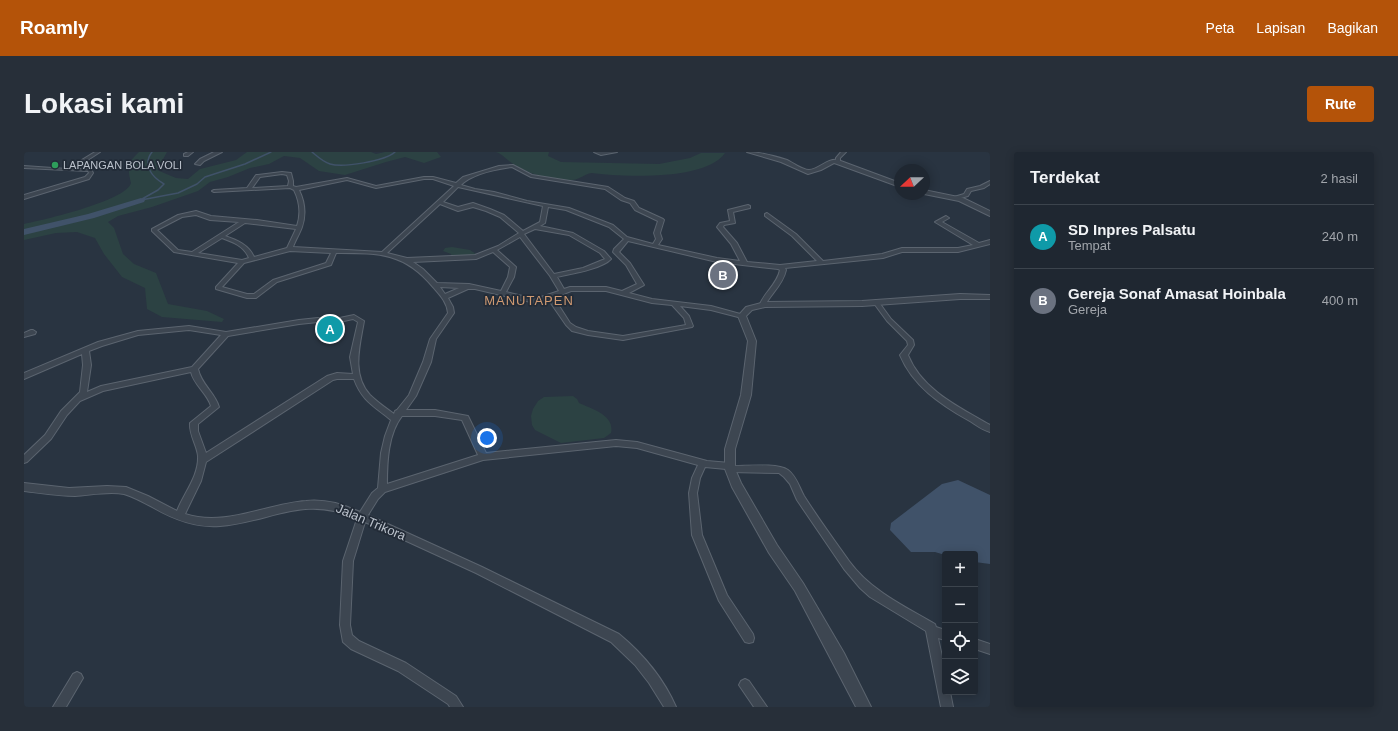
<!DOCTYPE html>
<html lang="id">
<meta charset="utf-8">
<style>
:root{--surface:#1f2731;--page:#272f39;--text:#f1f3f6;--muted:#a1a5ab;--line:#3c444d;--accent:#b45309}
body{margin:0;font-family:Arial,sans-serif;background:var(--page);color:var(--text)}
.controls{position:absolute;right:12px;bottom:12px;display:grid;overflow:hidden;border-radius:4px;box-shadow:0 2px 10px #0003}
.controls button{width:36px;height:36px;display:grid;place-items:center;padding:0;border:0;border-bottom:1px solid var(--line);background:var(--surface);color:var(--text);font:20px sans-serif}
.compass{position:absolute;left:870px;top:12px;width:36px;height:36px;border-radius:50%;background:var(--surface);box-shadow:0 2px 10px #0003;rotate:248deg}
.you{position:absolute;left:463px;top:286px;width:14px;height:14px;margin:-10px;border:3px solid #fff;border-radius:50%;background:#1a73e8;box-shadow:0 0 0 6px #1a73e833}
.badge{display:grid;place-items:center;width:26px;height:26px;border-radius:50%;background:var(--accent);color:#fff;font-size:13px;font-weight:700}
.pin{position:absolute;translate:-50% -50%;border:2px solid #fff;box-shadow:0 1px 4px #0006}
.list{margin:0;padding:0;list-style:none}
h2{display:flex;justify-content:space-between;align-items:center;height:52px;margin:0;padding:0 16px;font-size:17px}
h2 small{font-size:13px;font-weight:400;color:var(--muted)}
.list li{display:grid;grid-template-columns:26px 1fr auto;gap:12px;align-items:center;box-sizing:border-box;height:64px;padding:0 16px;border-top:1px solid var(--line)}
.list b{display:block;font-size:15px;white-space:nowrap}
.list p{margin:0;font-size:13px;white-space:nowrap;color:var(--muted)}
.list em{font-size:13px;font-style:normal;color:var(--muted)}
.icon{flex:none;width:22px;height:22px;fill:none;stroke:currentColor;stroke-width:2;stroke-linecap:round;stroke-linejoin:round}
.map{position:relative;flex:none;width:966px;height:555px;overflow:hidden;border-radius:4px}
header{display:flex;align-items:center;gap:24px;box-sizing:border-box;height:56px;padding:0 20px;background:var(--accent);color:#fff}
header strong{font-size:19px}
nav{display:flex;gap:22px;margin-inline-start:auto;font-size:14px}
.intro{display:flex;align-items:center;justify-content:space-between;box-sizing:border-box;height:96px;padding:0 24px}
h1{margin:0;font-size:28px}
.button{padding:10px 18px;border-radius:4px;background:var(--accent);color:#fff;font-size:14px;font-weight:700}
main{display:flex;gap:24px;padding:0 24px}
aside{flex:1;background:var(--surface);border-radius:4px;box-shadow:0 2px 10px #0003}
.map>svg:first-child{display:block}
</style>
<header>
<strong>Roamly</strong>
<nav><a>Peta</a><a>Lapisan</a><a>Bagikan</a></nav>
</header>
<div class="intro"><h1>Lokasi kami</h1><a class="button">Rute</a></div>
<main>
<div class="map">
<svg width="966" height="555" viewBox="0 0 966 555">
<rect width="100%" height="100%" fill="#293441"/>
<path fill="#2c4243" d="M115,0h28l-10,18 19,8 12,1 12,-10 36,-9 11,-8h124l5,2 9,-2h52l4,5 -17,6 -19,-6 -19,5 -41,13 -26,-4 -19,-13 -16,-2 -15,8 -19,4 -22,9 -18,5 -12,9 -46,16 -34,9 -10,6 6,6 9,26 11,10 22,9 12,31 39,7 17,8 -2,3 -60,-5 -15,-8 -2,-21 -23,-11 -18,-23 -9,-16 -18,-6 -21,1 -32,7v-16c19,-4 102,-23 107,-41 -4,-15 -3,-21 8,-31z
M472,0h53l-1,4 13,6 98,2 31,-6 11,-5h24c-19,28 -104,24 -133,20 -8,1 -13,7 -20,7 -20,1 -48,-7 -63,-19 -5,-4 -7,-7 -13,-9z
M428,95l18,3 6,4 -2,2 -22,2 -1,-4 -8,-3 2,-3z
M549,244l4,3 2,4c13,6 36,12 32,30l-7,5 -43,5 -26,-13 -3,-5 -1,-9 2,-7 5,-8 6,-4z"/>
<path fill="#405269" d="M934,328l32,15v69l-15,-2v-8l-30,1 -10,-3h-24l-21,-22 1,-7 51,-39z"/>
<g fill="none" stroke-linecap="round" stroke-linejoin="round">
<path stroke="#405269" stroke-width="1.5" d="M288,0c6,5 11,10 18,12 13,4 55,-3 65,-12
M118,47l16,-9 6,-6c-12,-7 -22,-19 -12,-32
M117,48l37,-7 19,-9 8,-7 40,-13 26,-12"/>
<path fill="#405269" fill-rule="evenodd" d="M117,46l4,2 -1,2 -50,16 -70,17v-6l64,-15z"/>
</g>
<path fill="#535d6c" stroke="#242d39" d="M694,117l11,2 -1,10 -11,-1z"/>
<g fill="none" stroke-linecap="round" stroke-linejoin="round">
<g stroke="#5b646f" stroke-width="2">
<path id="minor" d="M71,0h5l-26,17h17l2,4 -4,6 -65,20v-4l61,-18 4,-4 -1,-2 -64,-3v-2l43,3z
M164,0h5l-5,4h-4v-2z
M570,0h23l-16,3z
M817,0h5l-6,6v5h-4v-5z
M489,13l19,10 76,12 17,11 9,3 5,7 24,11 1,1 -4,13 2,6 -4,6 59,13 23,3 -9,-17 -14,-17 3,-4 10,-2 -2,-11 20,-5 2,1v2l-17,4 2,11 -11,2 -1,2 14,16 10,19 33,3 37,-4 -25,-25 -27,-20v-2l2,-1 29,21 27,27 59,-7 20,-6h56l15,-3 -38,-23 11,-6 3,2 -7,4 37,21 11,-3v4l-32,8h-56l-19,6 -98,10 1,2c-3,14 -14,23 -21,35l-2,1 -3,-2c5,-12 17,-20 20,-34l-2,-1 -61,-7 -89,-21 -9,11 11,11 14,22 -15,8 23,6 59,7 33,9 1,1 -3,2 -31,-8 -31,-4 9,10 4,10 -1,1 -69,13 -35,-5 -16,-4 -6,-6 -18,-26 -13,4 -60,-14h-7l-20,9 5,9 1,6 -18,26 -5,23 -15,34 -10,14h29l33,6 18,37 130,-13 21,2 70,19 23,2 3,1 1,2c14,0 43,-3 54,4 9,7 11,17 16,26 14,22 30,44 45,65 22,30 55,45 86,63l1,3 9,3v10l-7,-2 7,32v22h5l3,15h-12l-15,-76 -56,-34 -10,-9 -16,-19 -47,-69 -7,-16 -6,-7 -5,-4 -49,-1 -3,-1 -1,-2 -21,-2 -5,11 -3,15 5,42 25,60 26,39 1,4 -1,4 -4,1 -4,-1 -26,-41 -27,-66 -3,-42 3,-15 6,-13 -61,-17 -21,-2 -133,14 -98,32 -7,7 -10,16 114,52 137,67c23,19 45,45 57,73h-12l-15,-24 -14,-18 -24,-23 -135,-69 -111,-51 -12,39 -3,64 2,10 7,6 47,22 50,33 7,11h-13l-2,-3 -50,-33 -47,-22 -8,-7 -3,-17 3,-64 14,-42c-53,-25 -86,3 -137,7 -24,2 -45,-6 -66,-18 -9,-5 -20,-11 -30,-14 -16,-3 -33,1 -49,2 -17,0 -34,-3 -51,-5v-8l45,5 38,-2 19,1 22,9 29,15c7,-18 22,-35 21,-55 -1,-11 -9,-21 -8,-33l21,-17c-4,-13 -17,-21 -20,-34l-88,19 -23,10 -13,14 -16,24 -24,23 -3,1v-8l21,-20 16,-24 19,-19 3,-27 -1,-11 -58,25v-6l74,-31 40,-11 51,-5 37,6 73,-12 19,-2 12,2 24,-5 10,6c-4,24 -13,53 6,74 7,7 16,13 24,19l1,-3 2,-1 12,-15 14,-33 7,-23 18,-26c-1,-11 -8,-18 -15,-26 -29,-35 -55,-34 -97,-34l-5,12 -54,17 -21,16h-9l-31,-9v-2l22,-24 -64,-11 -22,-21v-2l26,-14 18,-4 15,5 46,4 40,6c4,-12 3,-24 -3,-36l-4,-2 -76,4 -2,-1 2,-1 33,-2 9,-13h2l24,-3 9,1 2,8v5l3,1 51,-9 29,8 48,-9h9l23,6 7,-6 36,-11zM488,15l19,10 74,12 16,11 9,3 5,7 23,11 -4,12 2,6 -3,5 -26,-7 -14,-12 -44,-17 -42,-7 -33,-9 -19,-3 -14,-4c11,-11 36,-16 51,-18zM258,22l5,1 2,6 -1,5 -36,2 8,-11zM400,27h9l21,7 -72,66 -89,-5c2,-6 7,-14 9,-20 4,-12 3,-25 -3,-37l48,-10 29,8zM434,35l85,19 -3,16 -17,9 -19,-16 -14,-6 -17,-6 -15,4 -15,-5zM416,52l18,7 15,-4 13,4 14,6 19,16 -21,13 -23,9 -68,3 -20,-5zM524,55l18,3 43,17 15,12 -10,10 -1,3 13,13 11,19 -15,7 -16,-4h-36l-6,2 -7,-12c13,-3 45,-8 54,-18l-7,-8 -31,-18 -33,-7 5,-3zM172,63l14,5 29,2 -47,30 -14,-2 -21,-20 25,-13zM221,71l51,6 -9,19 -33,9c-5,-12 -17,-17 -29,-21zM511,77l34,6 31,18 5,6 -22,9 -29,6 -30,-40zM496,85l30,39 9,15 -24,8 -29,-7 8,-15 2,-10 -19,-17zM198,86c11,4 22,8 27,20l-7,2 -44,-7zM266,99l41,2 -5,10 -53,17 -19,14h-7l-25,-7 22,-24zM469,100l17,15 -2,10 -7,14 -32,-7 -32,-1 -14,-14 -10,-7 63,-3zM416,135l19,1 -14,6zM547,139h35l46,12 20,2 12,13 2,7 -63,11 -35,-5 -12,-4 -6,-4 -16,-25zM329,167l5,3 -8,35 3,17 -16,-1 -10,3 -121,77 -8,-22v-7l21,-17c-4,-14 -18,-23 -21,-38l30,-33 71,-12 19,-2 12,2zM165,178l32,5 -29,32 -91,19 -14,6 4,-27 -2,-14 13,-5 36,-11zM313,227h17c8,22 20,27 37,41l-6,16 -4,17 -3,35 -6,5 -12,19c-17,-8 -35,-13 -54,-11 -41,3 -80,26 -121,13l16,-33 5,-19 127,-82zM378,264h33l27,4 16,35 -91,29c0,-22 1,-50 15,-68z
M966,29v3l-6,4 -13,3 -3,5 -11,3 -3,-2 10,-3 3,-5 13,-3z
M852,148l2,1 13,18 22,21 1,5 -6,10c14,35 51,52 82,70v7c-8,-2 -15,-8 -22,-12 -28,-16 -55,-34 -68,-65l8,-10 -1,-4 -20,-20 -14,-19z
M7,178h2l3,2 -1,2 -11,3v-4z
M951,487l15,5v10l-15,-5z
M53,520l4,2 2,4 -17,29h-13l20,-33z
M721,527l4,2 18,26h-13l-15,-22 2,-4z"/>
</g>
<g stroke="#5b646f" stroke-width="2">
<path id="tertiary" d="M190,0h8l-18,9 -4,4 -5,-1 5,-5z
M723,0c13,0 27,4 40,8 6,3 16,10 22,10 11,-1 18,-12 29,-10l62,23v4l-63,-23 -3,-1 -13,7 -13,4 -27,-12z
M900,38l39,8 27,13v5l-31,-15 -35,-7z
M936,142l30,1v4h-30l-98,7 -97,1 -13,3 -6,6 10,25 -5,54 -16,54v20l6,14 36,62 26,38 41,70 27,54h-15l-61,-116 -26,-38 -37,-66 -7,-18v-20l16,-54 7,-54 -10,-25 8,-9 19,-5 97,-1z"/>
</g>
<use href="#minor" fill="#3d4651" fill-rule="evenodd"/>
<use href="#tertiary" fill="#3d4651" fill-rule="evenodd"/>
</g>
<circle fill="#2e9e5b" stroke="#222b37" stroke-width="1.5" cx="31" cy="13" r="4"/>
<g text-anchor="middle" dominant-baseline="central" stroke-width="3.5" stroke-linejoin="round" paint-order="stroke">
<g font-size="11" fill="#bac1cb" stroke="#222b37" text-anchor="start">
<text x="39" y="13">LAPANGAN BOLA VOLI</text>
</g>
<g font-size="13" letter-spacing="1" fill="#cf9a72" stroke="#222b37">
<text x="505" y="148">MANUTAPEN</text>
</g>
<g font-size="13" fill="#bac1cb" stroke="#222b37">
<text transform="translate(347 370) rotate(23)">Jalan Trikora</text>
</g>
</g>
</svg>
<div class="controls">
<button>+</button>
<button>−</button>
<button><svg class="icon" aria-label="locate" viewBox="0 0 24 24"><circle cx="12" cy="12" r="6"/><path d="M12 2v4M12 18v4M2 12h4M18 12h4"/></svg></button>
<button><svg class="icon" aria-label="layers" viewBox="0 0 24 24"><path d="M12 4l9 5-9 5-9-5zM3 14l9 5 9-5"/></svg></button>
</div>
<svg class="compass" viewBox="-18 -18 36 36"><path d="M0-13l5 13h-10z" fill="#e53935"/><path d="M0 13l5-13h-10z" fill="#a1a5ab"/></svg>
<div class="you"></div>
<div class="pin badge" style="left:306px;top:177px;background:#0f9aa8">A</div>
<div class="pin badge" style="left:699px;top:123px;background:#6b7280">B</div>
</div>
<aside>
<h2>Terdekat<small>2 hasil</small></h2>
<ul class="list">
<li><span class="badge" style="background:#0f9aa8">A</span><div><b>SD Inpres Palsatu</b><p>Tempat</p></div><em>240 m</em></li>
<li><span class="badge" style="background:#6b7280">B</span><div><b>Gereja Sonaf Amasat Hoinbala</b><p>Gereja</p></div><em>400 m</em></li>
</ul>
</aside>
</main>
